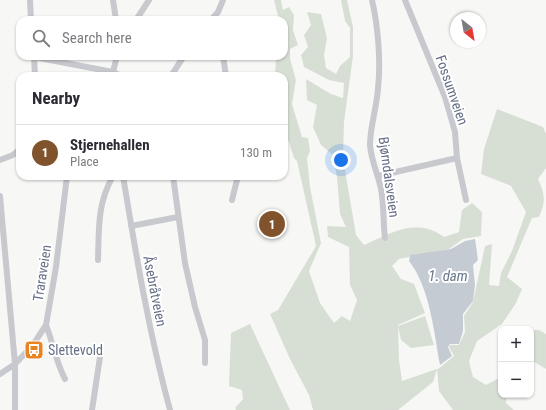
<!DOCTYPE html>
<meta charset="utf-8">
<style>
:root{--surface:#fff;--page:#f2f2f3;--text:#2b2b33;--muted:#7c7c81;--line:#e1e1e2;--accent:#80532c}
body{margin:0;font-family:"Roboto Condensed",sans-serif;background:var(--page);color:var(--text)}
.controls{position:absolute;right:12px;bottom:12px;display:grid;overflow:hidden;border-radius:8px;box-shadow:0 1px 3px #0004}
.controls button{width:36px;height:36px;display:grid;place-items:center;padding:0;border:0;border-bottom:1px solid var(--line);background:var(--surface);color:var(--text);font:20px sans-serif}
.compass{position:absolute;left:450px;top:12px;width:36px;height:36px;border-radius:50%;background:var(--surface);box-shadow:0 1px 3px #0004;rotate:149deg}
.you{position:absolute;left:341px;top:160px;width:14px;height:14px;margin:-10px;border:3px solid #fff;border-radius:50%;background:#1a73e8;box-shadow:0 0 0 6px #1a73e833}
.badge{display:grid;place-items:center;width:26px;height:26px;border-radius:50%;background:var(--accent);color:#fff;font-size:13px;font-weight:700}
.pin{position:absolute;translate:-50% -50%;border:2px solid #fff;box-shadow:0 1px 4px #0006}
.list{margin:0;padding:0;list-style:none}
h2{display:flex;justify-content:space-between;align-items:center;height:52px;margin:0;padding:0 16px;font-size:17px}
h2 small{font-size:13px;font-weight:400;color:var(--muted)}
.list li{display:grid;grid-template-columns:26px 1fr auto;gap:12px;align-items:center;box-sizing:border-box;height:56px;padding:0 16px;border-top:1px solid var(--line)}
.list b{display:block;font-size:15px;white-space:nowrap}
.list p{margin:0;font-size:13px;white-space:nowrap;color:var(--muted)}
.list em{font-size:13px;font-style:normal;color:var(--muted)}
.icon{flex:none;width:22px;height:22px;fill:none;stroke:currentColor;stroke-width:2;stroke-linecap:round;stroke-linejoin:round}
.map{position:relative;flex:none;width:546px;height:410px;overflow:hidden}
.search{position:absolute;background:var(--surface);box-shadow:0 1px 3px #0004;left:16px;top:16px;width:272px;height:44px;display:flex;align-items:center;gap:10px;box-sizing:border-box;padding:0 14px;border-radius:12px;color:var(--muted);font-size:15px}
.panel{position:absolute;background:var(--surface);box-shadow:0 1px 3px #0004;left:16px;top:72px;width:272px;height:108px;border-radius:12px}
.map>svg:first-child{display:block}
</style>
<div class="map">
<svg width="546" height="410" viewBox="0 0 546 410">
<rect width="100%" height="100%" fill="#f7f8f5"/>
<path fill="#d7dfd5" d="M274,0h7l2,10 6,-3 5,8 -1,15 5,15 -8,4v10l6,21 -4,24 10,33 6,1 2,13 -3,7 3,29 11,56 -12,28 11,32 14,20 8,-7 8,5 7,-21 -7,-15 -1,-38 -21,-10 -1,-11 19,1 -6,-13 -3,-37 -4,-22 -12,-10 -8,-18 4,-22 -10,-5 -1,-21 25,15 12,4 1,-15 -15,-3 -25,-13 -3,-12 7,-8 -4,-12 7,-10 -4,-13 14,2 6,24 -3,17 2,13 10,6 4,-8 10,-9v-29l-5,-7 -4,-21h6l6,27v29l-9,66 -1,36 13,77 8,10c27,-11 51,-29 80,-8l15,-5 3,-22 10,-7 10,9 -1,24 -18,3 -14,10 -50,10 -7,7 9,13 13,5 11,29 -27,12 1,35 3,21 35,-12h1l16,-13 -5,-9 1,-2h9l6,-13 -1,-16 9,-14 12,-56 7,-2 -3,41 10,1 2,-13 11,-22 14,-39 -15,-26 -30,-12 3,-25 13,-40 46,18 3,7v34l-8,11c7,16 8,22 1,38l-7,1 -25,59 15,12 -6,14 -14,21 -25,17 -8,20 4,16 13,8 15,-8v18h5v8l8,7h-61l-14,-19 -2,-22 -4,13 -35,28h-85l-4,-15 -19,-36 -20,-45 8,-4 38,-64 -19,-85 -3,-3 -10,-31v-51h-9l1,-20h8v-36h-5z
M425,316l9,29 -23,3 -10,-8 -3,-14z
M250,324l40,86h-54l-1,-2 8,-9 -1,-9 -13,-4 2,-53z
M531,330h8l7,4v35l-15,-9z"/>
<path fill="#c4cbd2" d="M475,239l3,21 -5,5 2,20 -2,16 -10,13v17l-4,13h-9l-2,3 4,9 -12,9c-6,-33 -10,-77 -31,-104l1,-6 41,-6 14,-8z"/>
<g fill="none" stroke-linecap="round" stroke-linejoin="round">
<path stroke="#c8c9ce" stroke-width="6" d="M30,0l1,20
M113,0l3,20
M372,0c6,26 9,61 6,88 -1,19 -8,38 -8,57 1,15 8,29 11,44 3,16 2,33 4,49
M136,20l13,-20
M211,20l7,-8 5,-12
M34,56l1,20
M223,56l3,20
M34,57l79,15 8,4
M112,76l5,-20
M171,76l13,-20
M457,158l9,42
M0,160l13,-5 7,-6
M123,176c13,79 26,157 47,234
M173,176l12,87 10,44 10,33v23
M378,176l79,-18 -2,-26 -10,-35 -40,-97
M0,196l15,168v46
M232,200l6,-24
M131,226l47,-9
M98,260c1,-31 -1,-56 15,-84
M46,325c7,18 10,37 19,54
M0,374l15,-10 18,-19 13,-20 10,-58 11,-91
M92,410l8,-53"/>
</g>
<defs>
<g id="bus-square" transform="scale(1)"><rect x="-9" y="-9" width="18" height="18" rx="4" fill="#e98423" stroke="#fff"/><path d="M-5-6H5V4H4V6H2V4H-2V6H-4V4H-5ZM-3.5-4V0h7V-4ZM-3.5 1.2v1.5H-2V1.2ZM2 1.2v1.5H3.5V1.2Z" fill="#fff"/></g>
</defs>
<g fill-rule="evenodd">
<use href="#bus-square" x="34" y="350"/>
</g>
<g text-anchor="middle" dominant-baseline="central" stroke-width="4" stroke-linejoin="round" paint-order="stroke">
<g font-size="14" fill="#666f87" stroke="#fff">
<text transform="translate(452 90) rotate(71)">Fossumveien</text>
<text transform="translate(389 177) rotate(82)">Bjørndalsveien</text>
<text transform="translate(42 273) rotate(-81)">Traraveien</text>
<text transform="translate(155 291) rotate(79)">Åsebråtveien</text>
</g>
<g font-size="14" fill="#666f87" stroke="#fff" text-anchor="start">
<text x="48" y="350">Slettevold</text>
</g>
<g font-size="15" font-style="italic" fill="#66778a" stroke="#fff">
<text x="448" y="276">1. dam</text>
</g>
</g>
</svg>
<div class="controls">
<button>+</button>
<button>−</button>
</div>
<svg class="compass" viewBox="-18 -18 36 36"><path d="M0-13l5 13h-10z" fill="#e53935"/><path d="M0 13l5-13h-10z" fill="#7c7c81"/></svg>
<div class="you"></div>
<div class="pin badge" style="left:272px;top:224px">1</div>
<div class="search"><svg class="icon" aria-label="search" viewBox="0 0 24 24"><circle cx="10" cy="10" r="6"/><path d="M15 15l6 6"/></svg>Search here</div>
<section class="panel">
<h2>Nearby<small></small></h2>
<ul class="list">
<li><span class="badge">1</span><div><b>Stjernehallen</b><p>Place</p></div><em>130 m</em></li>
</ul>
</section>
</div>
